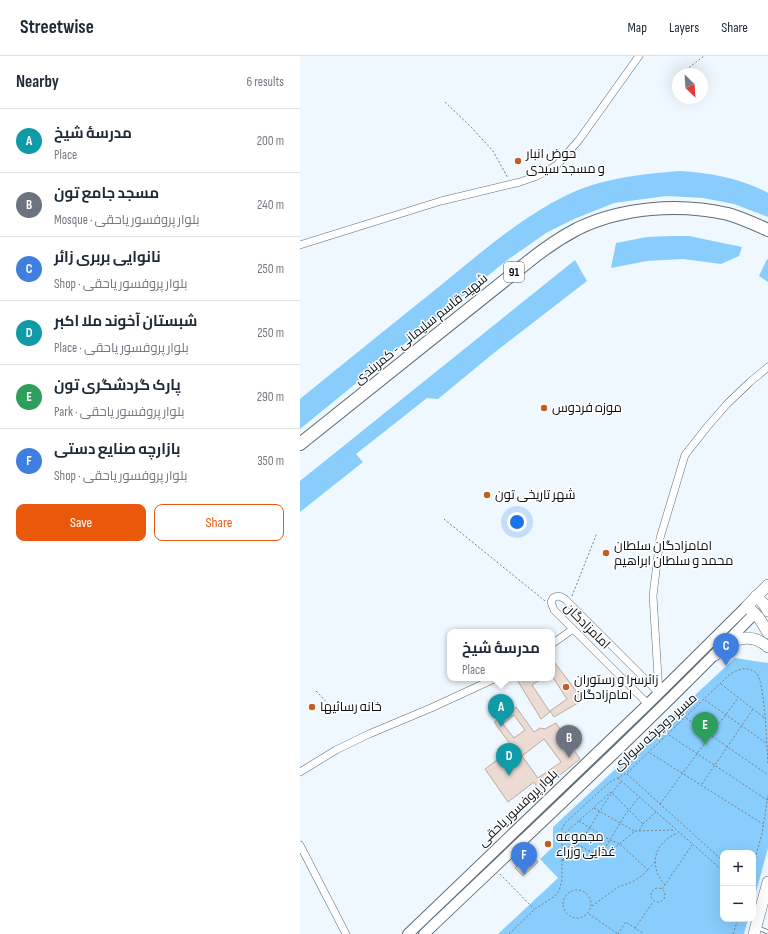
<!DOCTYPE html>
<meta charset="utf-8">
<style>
:root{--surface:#fff;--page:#f6f6f7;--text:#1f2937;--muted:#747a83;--line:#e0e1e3;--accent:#ea580c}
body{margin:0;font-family:"Sofia Sans Condensed",Cairo,sans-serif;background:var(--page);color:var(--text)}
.controls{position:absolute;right:12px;bottom:12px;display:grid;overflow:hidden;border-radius:8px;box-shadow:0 4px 16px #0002}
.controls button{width:36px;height:36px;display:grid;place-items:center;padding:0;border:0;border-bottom:1px solid var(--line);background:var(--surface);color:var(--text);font:20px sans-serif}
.compass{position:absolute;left:372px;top:12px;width:36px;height:36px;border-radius:50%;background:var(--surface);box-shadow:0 4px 16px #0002;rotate:155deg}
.you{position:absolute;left:217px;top:466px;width:14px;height:14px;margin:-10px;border:3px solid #fff;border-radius:50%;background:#1a73e8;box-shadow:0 0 0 6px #1a73e833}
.badge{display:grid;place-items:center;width:26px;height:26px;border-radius:50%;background:var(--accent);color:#fff;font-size:13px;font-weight:700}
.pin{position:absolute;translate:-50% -33px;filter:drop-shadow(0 1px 2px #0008)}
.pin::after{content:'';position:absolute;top:21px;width:14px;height:12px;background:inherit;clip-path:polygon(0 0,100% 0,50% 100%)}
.popup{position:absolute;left:147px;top:573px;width:108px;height:52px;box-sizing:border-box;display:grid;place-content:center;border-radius:8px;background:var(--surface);filter:drop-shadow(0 1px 3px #0005);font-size:13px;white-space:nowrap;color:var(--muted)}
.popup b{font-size:15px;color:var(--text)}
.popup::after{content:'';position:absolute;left:50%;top:100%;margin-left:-8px;border:8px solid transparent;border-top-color:var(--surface)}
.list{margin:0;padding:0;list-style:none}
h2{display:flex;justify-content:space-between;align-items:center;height:52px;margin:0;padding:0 16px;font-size:17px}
h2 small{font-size:13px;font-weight:400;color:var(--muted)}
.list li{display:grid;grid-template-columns:26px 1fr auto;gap:12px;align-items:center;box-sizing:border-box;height:64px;padding:0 16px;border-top:1px solid var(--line)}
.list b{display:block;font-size:15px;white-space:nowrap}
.list p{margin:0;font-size:13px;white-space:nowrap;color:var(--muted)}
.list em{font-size:13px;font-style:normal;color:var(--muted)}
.actions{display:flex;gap:8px;padding:12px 16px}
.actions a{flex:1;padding:9px 0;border:1px solid var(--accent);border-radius:8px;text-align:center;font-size:14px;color:var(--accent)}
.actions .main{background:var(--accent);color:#fff}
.map{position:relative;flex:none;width:468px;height:878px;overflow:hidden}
header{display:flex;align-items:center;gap:24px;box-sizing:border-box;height:56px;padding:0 20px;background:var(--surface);border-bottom:1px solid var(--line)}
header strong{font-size:19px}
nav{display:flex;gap:22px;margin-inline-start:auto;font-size:14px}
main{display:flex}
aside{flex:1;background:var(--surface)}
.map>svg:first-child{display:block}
</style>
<header>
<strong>Streetwise</strong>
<nav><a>Map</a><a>Layers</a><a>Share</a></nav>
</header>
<main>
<aside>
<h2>Nearby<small>6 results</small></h2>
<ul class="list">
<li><span class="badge" style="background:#0f9aa8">A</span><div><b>مدرسهٔ شیخ</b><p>Place</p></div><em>200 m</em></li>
<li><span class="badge" style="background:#6b7280">B</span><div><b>مسجد جامع تون</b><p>Mosque · بلوار پروفسور یاحقی</p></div><em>240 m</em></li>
<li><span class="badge" style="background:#3f7fe0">C</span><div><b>نانوایی بربری زائر</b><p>Shop · بلوار پروفسور یاحقی</p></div><em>250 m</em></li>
<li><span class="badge" style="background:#0f9aa8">D</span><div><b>شبستان آخوند ملا اکبر</b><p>Place · بلوار پروفسور یاحقی</p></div><em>250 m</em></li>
<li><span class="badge" style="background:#2e9e5b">E</span><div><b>پارک گردشگری تون</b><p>Park · بلوار پروفسور یاحقی</p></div><em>290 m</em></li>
<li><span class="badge" style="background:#3f7fe0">F</span><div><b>بازارچه صنایع دستی</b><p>Shop · بلوار پروفسور یاحقی</p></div><em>350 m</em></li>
</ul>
<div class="actions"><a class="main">Save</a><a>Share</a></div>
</aside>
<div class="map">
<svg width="468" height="878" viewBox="0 0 468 878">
<rect width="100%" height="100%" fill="#eff8fe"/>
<path fill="#88cdfc" d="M380,115c30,2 61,7 88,22v24l-34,-13 -31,-6 -37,-2 -52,7 -40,16 -28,14 -40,28 -206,168v-30c45,-37 90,-73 135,-109 42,-34 83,-71 132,-95 35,-17 75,-21 113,-24z
M371,180h18l53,11 -3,9 -18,8 -38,-5 -36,2 -36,7 5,-25 31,-6z
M467,203l1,1v22l-9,-6z
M275,204l12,21 -92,71 -57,47 -11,-1 -71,56 7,8 -63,50v-31z
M435,602l33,5v185l-15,55v-50h-30v66h25l-4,15h-246l60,-56 -18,-19 13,-12v-20z"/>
<path fill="#ecdbd3" stroke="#bbaba3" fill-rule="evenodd" d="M252,603l31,41 -29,17 -4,-6 17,-12 -15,-23z
M216,622h27l-11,7 18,27 -9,7z
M216,651l18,25 6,-4 5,1 11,-6 24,36 -40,32 -6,-9 -26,20 -23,-33 28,-21 -19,-26zM214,659l11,15 -11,8 -11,-14zM244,683l17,23 -23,16 -16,-22z
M230,797l8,9 -15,14 -8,-8z"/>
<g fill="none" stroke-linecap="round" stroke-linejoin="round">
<g stroke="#5f6c75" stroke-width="5">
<path id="service" d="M458,872l10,4"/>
</g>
<g stroke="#5f6c75" stroke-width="8">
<path id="minor" d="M0,189l141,-44 79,-19 17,-6 12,-6 8,-5 22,-25 60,-84
M252,588l21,-15
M359,637l-6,-97 7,-58 25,-83 22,-28 20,-23 23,-22 18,-15
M348,648l-94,-94 -3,-8 2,-4c5,-3 7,-2 12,1l94,94
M0,716l36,-22 33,-16 62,-26 65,-30
M0,789l46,89"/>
</g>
<g stroke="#5f6c75" stroke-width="12">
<path id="secondary" d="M108,878l240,-230 99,-98
M124,878c111,-106 224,-210 331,-321"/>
</g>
<g stroke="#5f6c75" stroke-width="12">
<path id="primary" d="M468,529l-21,21 12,12 9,15
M456,540l8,8 4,7
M415,599c16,-15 34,-25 53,-8
M454,878l14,-52"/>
</g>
<g stroke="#5f6c75" stroke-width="14">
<path id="trunk" d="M0,388l229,-183c15,-12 31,-23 48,-32 45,-22 102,-26 151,-15 14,4 27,10 40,16"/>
</g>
<path stroke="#787f84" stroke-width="1" stroke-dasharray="2 2" stroke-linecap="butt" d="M385,18l1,-4 18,-14
M145,46l26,25 22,24 15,27
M144,463l101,82
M272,540l25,-63
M421,628l45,35
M16,635l16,17
M405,644l61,43
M386,662l82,57
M369,679l98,65
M350,697l113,71
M327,718l96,87
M318,722l105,93
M402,728l51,-75
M360,748l78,-106
M294,752l40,23
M279,765l31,19 10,4 28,26
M343,768l13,-12
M302,797l23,-38 14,-18
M297,799l-35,-19 49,-44 32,32 -4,7
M262,804c27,-21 37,-55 59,-78
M263,804l39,-6 15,-8 18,-15 40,-1
M453,810l9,-32 6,-39
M200,818l34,35
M365,829c-17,-19 -11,-43 13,-52
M351 839a7 7 0 1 1 14 0a7 7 0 1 1-14 0Z
M362,833l30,-44
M263 848a14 14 0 1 1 28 0a14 14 0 1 1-28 0Z
M292,850l26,-19 14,-5 11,-7 12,-13
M289,858l29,20
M335,872l18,-26
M209,878l26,-25 20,-13 4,-5 3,-11v-51l3,-6 45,-41 17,-9 102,-98c8,-6 20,-10 28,-1 8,11 10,75 11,91
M318,878l8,-12 18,12
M433,878l5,-15"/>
<use href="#service" stroke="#fff" stroke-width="3.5"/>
<use href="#minor" stroke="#fff" stroke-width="7"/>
<use href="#secondary" stroke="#fff" stroke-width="10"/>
<use href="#primary" stroke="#fff" stroke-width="11"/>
<use href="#trunk" stroke="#fff" stroke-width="12"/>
</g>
<g fill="#c15f23" stroke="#fff" stroke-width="1.5">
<circle cx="218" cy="105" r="4"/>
<circle cx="244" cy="352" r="4"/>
<circle cx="187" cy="439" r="4"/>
<circle cx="306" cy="497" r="4"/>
<circle cx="266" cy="631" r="4"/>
<circle cx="12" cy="651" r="4"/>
<circle cx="248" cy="788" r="4"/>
</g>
<g text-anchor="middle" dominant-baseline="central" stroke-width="3" stroke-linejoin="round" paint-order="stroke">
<rect fill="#fff" stroke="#54575a" stroke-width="1" x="204" y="206" width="20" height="20" rx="3"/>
<g font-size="12" font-weight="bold" fill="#0a0f13">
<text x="214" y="216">91</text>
</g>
<g font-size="13" fill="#0a0f13" stroke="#fff" text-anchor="start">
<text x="226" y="98">حوض انبار<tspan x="226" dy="15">و مسجد سیدی</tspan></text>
<text x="252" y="352">موزه فردوس</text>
<text x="195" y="439">شهر تاریخی تون</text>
<text x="314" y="490">امامزادگان سلطان<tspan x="314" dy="15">محمد و سلطان ابراهیم</tspan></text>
<text x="274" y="624">زائرسرا و رستوران<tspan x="274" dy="15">امام‌زادگان</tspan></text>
<text x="20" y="651">خانه رسائیها</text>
<text x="256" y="781">مجموعه<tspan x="256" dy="15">غذایی وزراء</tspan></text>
</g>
<g font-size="13" fill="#0a0f13" stroke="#fff">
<text transform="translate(121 273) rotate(-39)">شهید قاسم سلیمانی - کمربندی</text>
<text transform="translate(287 570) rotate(45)">امامزادگان</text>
<text transform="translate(355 676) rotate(-42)">مسیر دوچرخه سواری</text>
<text transform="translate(218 752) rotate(-44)">بلوار پروفسور یاحقی</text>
</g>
</g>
</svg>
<div class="controls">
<button>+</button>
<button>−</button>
</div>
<svg class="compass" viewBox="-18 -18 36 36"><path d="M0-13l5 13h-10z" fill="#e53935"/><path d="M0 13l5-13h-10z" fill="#747a83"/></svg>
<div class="you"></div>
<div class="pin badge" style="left:201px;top:671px;background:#0f9aa8">A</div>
<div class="popup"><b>مدرسهٔ شیخ</b>Place</div>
<div class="pin badge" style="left:269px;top:702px;background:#6b7280">B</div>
<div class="pin badge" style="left:426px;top:610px;background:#3f7fe0">C</div>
<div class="pin badge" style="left:209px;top:720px;background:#0f9aa8">D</div>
<div class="pin badge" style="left:405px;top:689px;background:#2e9e5b">E</div>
<div class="pin badge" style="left:224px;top:819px;background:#3f7fe0">F</div>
</div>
</main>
